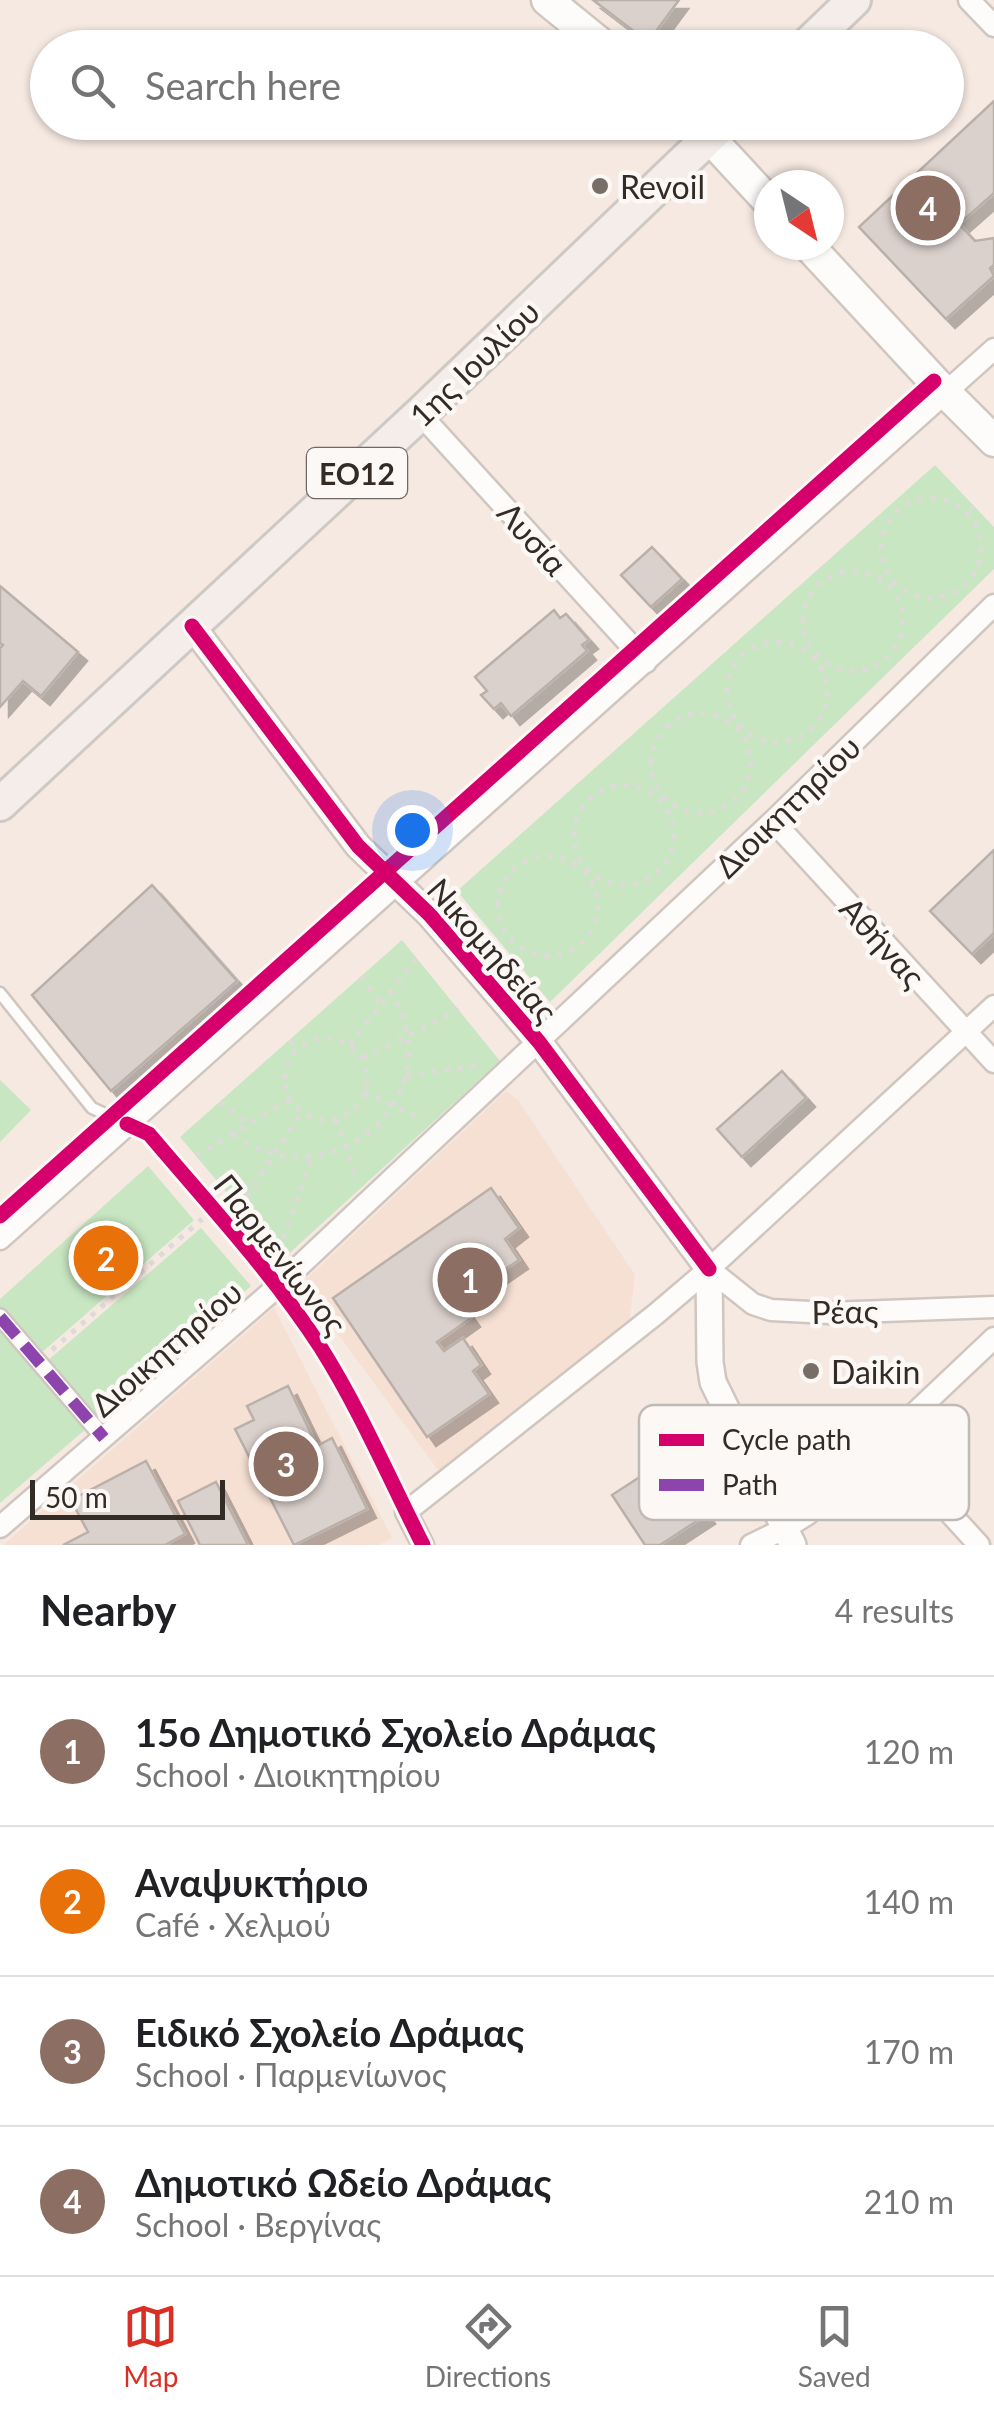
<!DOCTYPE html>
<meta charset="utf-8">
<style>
:root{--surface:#fff;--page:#f2f2f2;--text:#202124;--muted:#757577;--line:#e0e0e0;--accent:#d93025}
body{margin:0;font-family:Lato,sans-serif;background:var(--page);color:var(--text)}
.compass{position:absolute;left:754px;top:170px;width:90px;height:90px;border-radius:50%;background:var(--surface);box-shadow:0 2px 8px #0004;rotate:145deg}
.scale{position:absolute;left:30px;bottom:25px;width:195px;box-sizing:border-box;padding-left:10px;border:5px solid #332b26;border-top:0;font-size:28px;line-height:35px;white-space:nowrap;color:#332b26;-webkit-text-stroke:8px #fcf8f5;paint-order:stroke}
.you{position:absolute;left:412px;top:830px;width:35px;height:35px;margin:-25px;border:8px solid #fff;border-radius:50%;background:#1a73e8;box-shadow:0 0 0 15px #1a73e833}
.badge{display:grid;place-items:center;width:65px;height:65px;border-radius:50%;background:var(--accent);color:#fff;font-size:32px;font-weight:700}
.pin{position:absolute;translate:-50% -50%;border:5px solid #fff;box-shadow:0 2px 10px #0006}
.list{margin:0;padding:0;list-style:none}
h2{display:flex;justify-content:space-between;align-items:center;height:130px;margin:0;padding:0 40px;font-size:42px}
h2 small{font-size:32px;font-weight:400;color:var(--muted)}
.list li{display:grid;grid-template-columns:65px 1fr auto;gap:30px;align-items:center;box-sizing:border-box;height:150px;padding:0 40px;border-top:2px solid var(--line)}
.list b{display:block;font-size:38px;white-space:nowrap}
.list p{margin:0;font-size:32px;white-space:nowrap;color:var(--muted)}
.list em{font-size:32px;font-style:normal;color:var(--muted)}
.icon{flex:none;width:55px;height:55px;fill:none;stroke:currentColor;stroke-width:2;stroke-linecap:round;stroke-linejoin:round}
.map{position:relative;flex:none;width:994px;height:1545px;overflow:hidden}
.search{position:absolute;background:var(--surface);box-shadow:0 2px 8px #0004;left:30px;right:30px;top:30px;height:110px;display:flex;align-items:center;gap:25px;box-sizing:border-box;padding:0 35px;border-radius:55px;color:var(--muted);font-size:38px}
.sheet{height:730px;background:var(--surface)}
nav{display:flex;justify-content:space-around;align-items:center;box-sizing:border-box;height:140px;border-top:2px solid var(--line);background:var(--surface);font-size:28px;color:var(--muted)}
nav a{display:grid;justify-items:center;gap:5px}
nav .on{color:var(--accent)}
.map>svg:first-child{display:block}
</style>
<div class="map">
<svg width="994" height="1545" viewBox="0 0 994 1545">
<defs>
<filter id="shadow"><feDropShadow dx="9" dy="9" stdDeviation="0" flood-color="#0004"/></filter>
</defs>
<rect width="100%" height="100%" fill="#f5e9e1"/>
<path fill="#f5e0d3" d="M506,1091l12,9 117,175 -7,54 -180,140 -10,1 -137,-186z
M274,1308l118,230 -14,7h-375z"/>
<path fill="#c8e6c2" d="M935,465l59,62v42l-444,433 -93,-111z
M402,940l98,121 -217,198 -103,-122z
M0,1080l31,30 -31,32z
M148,1166l46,54 -154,134 -40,-46v-9z
M201,1228l50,58 -155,134 -50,-58z
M0,1326l87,102 -87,75z"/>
<path fill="#dbd1cc" stroke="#bab0aa" stroke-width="2.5" filter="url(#shadow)" d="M593,0h86l-31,42z
M994,101v92l-35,31 16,17 19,-3v27l-4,3 4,8 -48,43 -87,-92z
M652,547l30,32 -31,28 -30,-32z
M0,586l78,66 -37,44 -18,-15 -23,26v-59l3,-3 -3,-2z
M554,610l6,8 6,-4 23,26 -7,5 5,6 -76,65 -10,-13 -7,6 -13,-14 6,-4 -12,-14z
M994,850v83l-22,21 -42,-43z
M152,885l85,96 -126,110 -79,-96z
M782,1071l24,27 -64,59 -25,-28z
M491,1188l28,40 -14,11 14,21 -49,33 -12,-17 -11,8 24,34 -34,24 7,9 19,-13 18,27 -8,6 16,23 -62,43 -94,-139z
M288,1386l29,60 15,-8 35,71 -73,36 -59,-116 19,-9 -7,-14z
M669,1458l37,57 -46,30h-15l-33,-50z
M146,1461l39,73 -20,11h-102l25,-13 -17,-32z
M216,1482l32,63h-48l-22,-44z"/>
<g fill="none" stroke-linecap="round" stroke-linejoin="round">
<g stroke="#d0c6c0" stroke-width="15">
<path id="service" d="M0,993l92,115 57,26 128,153 35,48 21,34 73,142"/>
</g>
<g stroke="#d0c6c0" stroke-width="20">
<path id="pedestrian" d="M0,1317l104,121"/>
</g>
<g stroke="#d0c6c0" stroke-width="25">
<path id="minor" d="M969,0l25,26
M420,414l226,248
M773,821l221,241
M0,1239l994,-890
M709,1269l44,35 18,6 58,3 165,-6
M885,1442l94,103
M0,1527l277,-240 496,-466 221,-216
M423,1545l-17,-33 250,-198 53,-45 285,-263
M751,1545l33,-16 24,-15 186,-176"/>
</g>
<g stroke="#d0c6c0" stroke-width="30">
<path id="tertiary" d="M192,626l166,220 72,69 109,127 170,227 1,93 3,20 80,163"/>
</g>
<g stroke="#d0c6c0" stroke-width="35">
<path id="secondary" d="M547,0l59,48
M695,122l74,80
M808,245l126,136 60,60"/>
</g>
<g stroke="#cec9c5" stroke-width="38">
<path id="primary" d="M804,48l50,-48
M0,804l420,-390 305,-292"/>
</g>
<path stroke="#dddad7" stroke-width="5" stroke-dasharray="5 8" stroke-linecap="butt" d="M881 548a50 50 0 1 1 100 0a50 50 0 1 1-100 0Z
M970,509l4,-3
M803 621a50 50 0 1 1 100 0a50 50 0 1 1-100 0Z
M727 692a50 50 0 1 1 100 0a50 50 0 1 1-100 0Z
M651 763a50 50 0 1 1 100 0a50 50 0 1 1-100 0Z
M574 835a50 50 0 1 1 100 0a50 50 0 1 1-100 0Z
M498 906a50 50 0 1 1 100 0a50 50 0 1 1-100 0Z
M361,976l20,29
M285 1079a41 41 0 1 1 82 0a41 41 0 1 1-82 0Z
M290,1040l9,10
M350,1045l67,-87
M363,1058l96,-48
M406,1075l72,-9
M364,1092l60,28
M220,1102l29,22
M336,1119l21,62
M233,1134c98,72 222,-38 158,-142
M196,1156l93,-56
M240,1208l60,-94
M279,1251l33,-93
M52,1350l150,-131"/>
<use href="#service" stroke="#fefcfa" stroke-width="10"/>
<use href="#pedestrian" stroke="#fefcfa" stroke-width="15"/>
<use href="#minor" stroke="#fefcfa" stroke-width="20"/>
<use href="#tertiary" stroke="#fefcfa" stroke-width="25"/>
<use href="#secondary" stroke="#fefcfa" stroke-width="30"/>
<use href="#primary" stroke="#f4edea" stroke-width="32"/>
<path stroke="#8e44ad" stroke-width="12" stroke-dasharray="25 12" stroke-linecap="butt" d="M0,1317l104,121"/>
<g stroke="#fcf8f5" stroke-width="21">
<path id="cycleway" d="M192,626l166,220 72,69 109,127 170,227
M127,1124l22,10c59,70 123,138 172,214 39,62 69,132 102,197
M0,1216l934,-835"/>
</g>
<use href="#cycleway" stroke="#d6006c" stroke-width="15"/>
</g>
<g fill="#776e67" stroke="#fcf8f5" stroke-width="4">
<circle cx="600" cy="186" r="10"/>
<circle cx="811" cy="1371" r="10"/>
</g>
<g text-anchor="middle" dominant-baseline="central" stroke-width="9" stroke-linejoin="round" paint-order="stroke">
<rect fill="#fcf8f5" stroke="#6f6864" stroke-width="2.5" x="307" y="448" width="100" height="50" rx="8"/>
<g font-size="30" font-weight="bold" fill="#332b26">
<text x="357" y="473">ΕΟ12</text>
</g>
<g font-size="32" fill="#332b26" stroke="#fcf8f5" text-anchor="start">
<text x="620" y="186">Revoil</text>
<text x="831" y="1371">Daikin</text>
</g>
<g font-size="32" fill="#332b26" stroke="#fcf8f5">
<text transform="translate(474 363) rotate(-44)">1ης Ιουλίου</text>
<text transform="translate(533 538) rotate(48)">Λυσία</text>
<text transform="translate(787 806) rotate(-44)">Διοικητηρίου</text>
<text transform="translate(883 942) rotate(48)">Αθήνας</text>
<text transform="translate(493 950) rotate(49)">Νικομηδείας</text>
<text transform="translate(281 1254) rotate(52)">Παρμενίωνος</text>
<text transform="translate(845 1311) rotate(-1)">Ρέας</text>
<text transform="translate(166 1348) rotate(-41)">Διοικητηρίου</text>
</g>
</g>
<rect x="639" y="1405" width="330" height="115" rx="15" fill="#fcf8f5" stroke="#c0bab7" stroke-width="2.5"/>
<rect x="659" y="1434" width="45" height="12" fill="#d6006c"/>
<rect x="659" y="1479" width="45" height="12" fill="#8e44ad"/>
<g font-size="28" fill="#332b26">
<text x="722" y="1450">Cycle path</text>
<text x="722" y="1495">Path</text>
</g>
</svg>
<svg class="compass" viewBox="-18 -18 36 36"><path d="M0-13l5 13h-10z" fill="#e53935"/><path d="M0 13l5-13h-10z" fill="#757577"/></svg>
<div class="scale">50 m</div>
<div class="you"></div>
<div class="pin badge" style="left:470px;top:1280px;background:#8d6e63">1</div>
<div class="pin badge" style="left:106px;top:1258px;background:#e8710a">2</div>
<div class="pin badge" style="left:286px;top:1464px;background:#8d6e63">3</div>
<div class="pin badge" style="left:928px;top:208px;background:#8d6e63">4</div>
<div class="search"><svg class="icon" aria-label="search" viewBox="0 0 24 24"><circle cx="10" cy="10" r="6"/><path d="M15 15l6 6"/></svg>Search here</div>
</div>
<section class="sheet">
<h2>Nearby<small>4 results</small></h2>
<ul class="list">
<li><span class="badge" style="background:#8d6e63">1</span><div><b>15ο Δημοτικό Σχολείο Δράμας</b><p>School · Διοικητηρίου</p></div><em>120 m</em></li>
<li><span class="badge" style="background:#e8710a">2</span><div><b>Αναψυκτήριο</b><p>Café · Χελμού</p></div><em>140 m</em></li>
<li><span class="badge" style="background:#8d6e63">3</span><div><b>Ειδικό Σχολείο Δράμας</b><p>School · Παρμενίωνος</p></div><em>170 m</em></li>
<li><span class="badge" style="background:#8d6e63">4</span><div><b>Δημοτικό Ωδείο Δράμας</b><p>School · Βεργίνας</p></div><em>210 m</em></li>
</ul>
</section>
<nav>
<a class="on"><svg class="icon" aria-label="map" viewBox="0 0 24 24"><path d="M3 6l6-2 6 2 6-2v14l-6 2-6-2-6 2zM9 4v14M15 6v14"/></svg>Map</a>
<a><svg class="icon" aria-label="directions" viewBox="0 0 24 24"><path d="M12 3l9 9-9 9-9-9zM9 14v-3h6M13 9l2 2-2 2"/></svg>Directions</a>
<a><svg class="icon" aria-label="saved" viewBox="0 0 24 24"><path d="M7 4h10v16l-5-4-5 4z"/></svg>Saved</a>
</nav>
